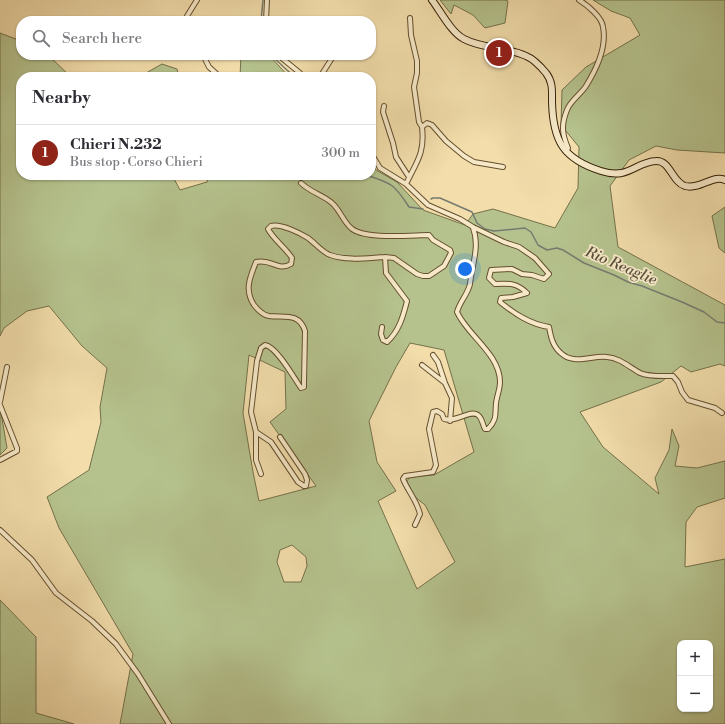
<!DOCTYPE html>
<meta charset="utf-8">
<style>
:root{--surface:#fff;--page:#f2f2f3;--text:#2b2b33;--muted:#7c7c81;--line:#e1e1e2;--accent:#8f2418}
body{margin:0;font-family:"Libre Bodoni",serif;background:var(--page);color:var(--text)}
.controls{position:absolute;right:12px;bottom:12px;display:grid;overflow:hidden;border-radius:8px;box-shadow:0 1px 3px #0004}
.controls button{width:36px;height:36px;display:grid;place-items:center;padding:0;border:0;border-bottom:1px solid var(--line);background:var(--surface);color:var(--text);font:20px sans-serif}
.you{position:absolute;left:465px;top:269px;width:14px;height:14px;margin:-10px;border:3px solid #fff;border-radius:50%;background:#1a73e8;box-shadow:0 0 0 6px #1a73e833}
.badge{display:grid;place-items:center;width:26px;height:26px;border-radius:50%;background:var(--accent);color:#fff;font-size:13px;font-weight:700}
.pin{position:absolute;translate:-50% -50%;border:2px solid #fff;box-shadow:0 1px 4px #0006}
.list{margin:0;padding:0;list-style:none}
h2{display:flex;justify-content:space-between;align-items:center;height:52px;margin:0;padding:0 16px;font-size:17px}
h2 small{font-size:13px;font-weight:400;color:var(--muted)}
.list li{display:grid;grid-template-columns:26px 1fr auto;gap:12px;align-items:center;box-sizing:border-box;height:56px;padding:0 16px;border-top:1px solid var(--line)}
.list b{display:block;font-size:15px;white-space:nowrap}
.list p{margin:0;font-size:13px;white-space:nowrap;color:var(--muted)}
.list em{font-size:13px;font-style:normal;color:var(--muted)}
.icon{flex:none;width:22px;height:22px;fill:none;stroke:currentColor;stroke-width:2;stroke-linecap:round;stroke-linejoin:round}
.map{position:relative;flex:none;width:725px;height:724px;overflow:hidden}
.search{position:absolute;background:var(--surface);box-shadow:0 1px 3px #0004;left:16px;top:16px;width:360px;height:44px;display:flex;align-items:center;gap:10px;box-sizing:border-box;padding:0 14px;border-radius:16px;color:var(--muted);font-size:15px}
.panel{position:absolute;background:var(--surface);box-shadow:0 1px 3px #0004;left:16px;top:72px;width:360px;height:108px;border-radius:16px}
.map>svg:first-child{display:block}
</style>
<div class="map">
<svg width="725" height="724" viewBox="0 0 725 724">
<rect width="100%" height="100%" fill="#f2ddab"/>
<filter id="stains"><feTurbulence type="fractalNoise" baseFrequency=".005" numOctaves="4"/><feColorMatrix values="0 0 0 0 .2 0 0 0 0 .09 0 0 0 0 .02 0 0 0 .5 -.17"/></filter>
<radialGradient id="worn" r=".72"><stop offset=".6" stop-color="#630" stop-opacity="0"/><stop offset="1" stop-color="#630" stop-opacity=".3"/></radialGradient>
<path fill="#b5c28d" stroke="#74714a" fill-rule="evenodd" d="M440,0h65l3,1 -3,22 -20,5 -12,-13 -19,-10 -3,9z
M593,0h132v153l-48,-3 -21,-4 -27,14 -19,26 8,61 107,58v61l-5,-2 -29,8 -10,-6 -20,16 -81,30 23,35 56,47 -4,-16 14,-28 3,-21 7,17 -4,20 22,2 28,-7v37l-28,9 -11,15 -1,45 40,-8v165h-605l13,-70 -74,-126 -12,-31 42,-27 12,-48 -1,-15 7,-39 -25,-22 -33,-40 -22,5 -23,17 -4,8v-303l21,8v14h27l23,22h-50v98h151l8,15 27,-8 2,-7h162v-13l5,8 21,12 26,28 42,15 8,-11 20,-5 62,19 23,-40 1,-41 -18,-22 1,-35 24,-23 54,-32 -10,-17 -19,-7zM410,343l34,7 30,102 -40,23 -24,2 -4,5 9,15 10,8 30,57 -38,27 -39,-88 18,-10 -19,-29 -8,-41 27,-54zM249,355l36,17 1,37 -16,13 46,64 -57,15 -6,-29 -10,-59zM292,545l14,12 1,9 -6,16h-17l-7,-20 3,-12zM680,643h30v66h-30z
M241,55h28l20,22h-49z
M162,64l15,5 2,8h-40z
M725,207v46l-6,-5 -7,-32z
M0,407l7,41 -7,7z
M0,600l36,37v76l38,11h-74z"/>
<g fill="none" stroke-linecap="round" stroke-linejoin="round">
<path stroke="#767b70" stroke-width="1.5" d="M261,21l2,-21
M270,55c10,7 16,16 26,22
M366,175c26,8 29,10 43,32l14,2
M431,199l2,-1h7l32,14 5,11 8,6 9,2 31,-3 6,4 7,13 9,5 10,-2 6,2 21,13 30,12 14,7 14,4 40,16 22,10 13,10 8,1"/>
<g stroke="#644f2f" stroke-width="6">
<path id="street" d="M410,18l1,17 6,26v12l-3,14 5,35 3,5
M187,21v-5l10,-16
M266,21l1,-21
M203,55l6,12 11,10
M278,55l22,18 3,4
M320,77l14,-22
M384,106l-1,6 10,31 3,14 13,20
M566,152l2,-4c-6,-14 -7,-23 -1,-38 3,-9 14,-16 19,-24 10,-16 21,-39 17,-59 -1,-10 -16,-22 -24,-27
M371,153l9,15 26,16 22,21 32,14 13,8 31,15 15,5 16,11 14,16 -5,5 -12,-4 -10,-1 -10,-5 -21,1 -2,8 6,6c14,-1 22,-1 32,9l-14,4 -12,1 -1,4c15,12 30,22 49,25 2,11 4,20 13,27 13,11 31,1 45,3 13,1 22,10 33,16 9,4 22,3 33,3l5,6 4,10 6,8 27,8 7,5
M301,183c9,9 22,12 31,20 8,7 11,18 19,25 13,12 61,7 78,7l4,5 17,10 1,3 -7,13 -15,10h-6l-6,-2 -23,-16 -9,-1 1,16 21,28c-4,16 -8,30 -20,41l-4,-2 -2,-6 1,-7
M406,184c11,-23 19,-31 16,-57l5,-4 5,2 14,16 18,15 10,6 29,5
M433,355l5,7 7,21 7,15 -2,23
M422,365l23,18
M0,402l7,-35
M0,405l17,43v3l-17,9
M256,432v28l5,14
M280,437l25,37 2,6 -1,6h-2l-6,-4 -27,-40 -15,-10 -5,-20 6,-51 4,-13 4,-3c12,2 29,33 36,43l3,-1v-4l1,-52c-6,-19 -21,-13 -36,-15 -6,-1 -11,-6 -15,-11 -10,-15 -4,-28 2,-43 16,-4 21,10 35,2l1,-6c-7,-11 -18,-18 -24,-29l3,-3c9,-3 29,7 37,12 7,5 14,14 22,17 18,6 36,3 55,2
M415,525l5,-11c-3,-13 -12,-23 -17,-35l2,-3 28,-4 3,-7 -7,-36 4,-17 4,-1 5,3 2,5c12,4 26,-10 34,-4 5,4 4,9 7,14h3c9,-9 7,-14 8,-26 1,-7 4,-14 4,-21 0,-28 -33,-47 -43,-70 3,-11 11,-18 13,-28 2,-19 10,-38 3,-56
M0,530l32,30 24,33 36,28 24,23 22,30 31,50"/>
</g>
<g stroke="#342006" stroke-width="8">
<path id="secondary" d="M432,0c9,12 19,32 32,39 19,10 43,8 62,17 8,3 15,11 20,17 7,9 6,18 6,29 1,39 11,57 49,69 28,9 34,-9 55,-10 14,-1 16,21 29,25 15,4 29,-12 40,-6"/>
</g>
<use href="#street" stroke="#f7e9c8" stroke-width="4"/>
<use href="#secondary" stroke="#f7e9c8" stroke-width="6"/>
</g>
<g text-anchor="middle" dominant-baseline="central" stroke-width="3.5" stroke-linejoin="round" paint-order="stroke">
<g font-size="15" font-style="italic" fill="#554e3b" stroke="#f7e9c8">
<text transform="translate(621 266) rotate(23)">Rio Reaglie</text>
</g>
</g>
<rect width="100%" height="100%" filter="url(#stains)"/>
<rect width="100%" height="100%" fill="url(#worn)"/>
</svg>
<div class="controls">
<button>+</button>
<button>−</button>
</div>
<div class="you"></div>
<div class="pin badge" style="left:499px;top:53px">1</div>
<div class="search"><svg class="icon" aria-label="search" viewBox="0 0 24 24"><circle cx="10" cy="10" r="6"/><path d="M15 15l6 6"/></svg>Search here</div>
<section class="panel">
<h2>Nearby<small></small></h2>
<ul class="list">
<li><span class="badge">1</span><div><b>Chieri N.232</b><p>Bus stop · Corso Chieri</p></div><em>300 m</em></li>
</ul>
</section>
</div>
